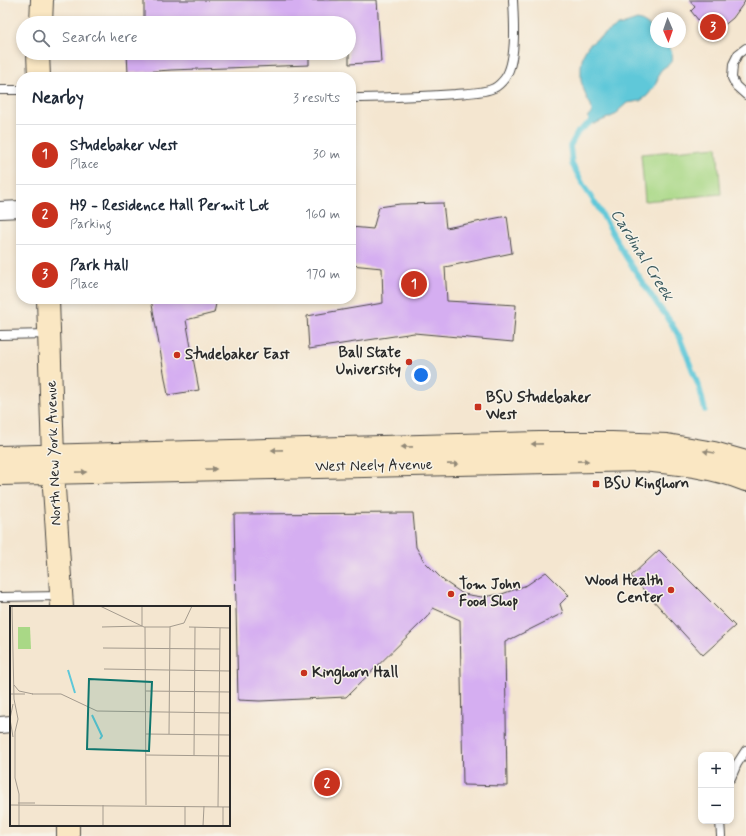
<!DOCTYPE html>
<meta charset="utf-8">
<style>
:root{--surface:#fff;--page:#f6f6f7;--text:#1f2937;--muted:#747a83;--line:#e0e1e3;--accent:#c8321e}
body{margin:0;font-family:Mynerve,sans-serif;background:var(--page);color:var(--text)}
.controls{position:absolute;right:12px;bottom:12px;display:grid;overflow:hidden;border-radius:8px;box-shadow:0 2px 6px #0003}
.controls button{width:36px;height:36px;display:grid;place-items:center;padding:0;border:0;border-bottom:1px solid var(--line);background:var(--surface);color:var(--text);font:20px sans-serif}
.compass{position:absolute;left:650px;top:12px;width:36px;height:36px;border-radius:50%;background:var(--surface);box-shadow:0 2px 6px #0003;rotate:178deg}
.you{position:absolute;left:421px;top:375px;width:14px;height:14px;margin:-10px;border:3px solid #fff;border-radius:50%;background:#1a73e8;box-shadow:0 0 0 6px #1a73e833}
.badge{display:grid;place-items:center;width:26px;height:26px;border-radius:50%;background:var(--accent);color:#fff;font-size:13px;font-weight:700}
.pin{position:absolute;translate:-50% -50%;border:2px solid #fff;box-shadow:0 1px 4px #0006}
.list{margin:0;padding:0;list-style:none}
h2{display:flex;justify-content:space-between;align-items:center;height:52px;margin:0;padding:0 16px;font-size:17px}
h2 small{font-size:13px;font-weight:400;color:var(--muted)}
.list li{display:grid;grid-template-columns:26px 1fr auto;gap:12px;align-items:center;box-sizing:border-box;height:60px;padding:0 16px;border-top:1px solid var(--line)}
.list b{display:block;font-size:15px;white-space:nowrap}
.list p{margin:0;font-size:13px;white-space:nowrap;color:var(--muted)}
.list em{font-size:13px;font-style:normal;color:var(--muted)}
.icon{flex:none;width:22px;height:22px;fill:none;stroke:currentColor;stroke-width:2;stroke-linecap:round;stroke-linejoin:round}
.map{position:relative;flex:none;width:746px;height:836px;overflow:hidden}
.search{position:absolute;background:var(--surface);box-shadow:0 2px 6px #0003;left:16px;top:16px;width:340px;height:44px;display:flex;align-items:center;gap:10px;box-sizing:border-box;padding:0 14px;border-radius:22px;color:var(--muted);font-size:15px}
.panel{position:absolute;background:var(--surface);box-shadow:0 2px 6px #0003;left:16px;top:72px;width:340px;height:232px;border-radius:16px}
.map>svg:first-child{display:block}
</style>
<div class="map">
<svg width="746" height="836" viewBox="0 0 746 836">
<rect width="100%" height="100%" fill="#f7f3e8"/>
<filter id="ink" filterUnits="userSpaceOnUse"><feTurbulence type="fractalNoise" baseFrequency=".025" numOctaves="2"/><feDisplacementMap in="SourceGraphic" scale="8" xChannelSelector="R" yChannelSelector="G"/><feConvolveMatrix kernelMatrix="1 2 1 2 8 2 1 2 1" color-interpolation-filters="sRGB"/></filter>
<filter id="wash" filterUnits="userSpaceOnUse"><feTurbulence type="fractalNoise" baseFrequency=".012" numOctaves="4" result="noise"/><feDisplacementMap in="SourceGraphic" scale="16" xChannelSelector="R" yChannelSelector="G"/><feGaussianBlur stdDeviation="0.9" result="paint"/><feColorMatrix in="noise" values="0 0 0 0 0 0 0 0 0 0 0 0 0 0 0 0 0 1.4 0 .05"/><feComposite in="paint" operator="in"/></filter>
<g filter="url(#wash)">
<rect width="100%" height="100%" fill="#f4e6d0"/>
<path fill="#a9d886" stroke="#6a8258" d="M717,147l4,47 -76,7 -4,-47z"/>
<path fill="#5ec8d9" stroke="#447a82" d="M637,20c7,1 16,8 19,15 0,1 0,6 0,7h8c6,6 10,11 8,20l-10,7 -3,4 -1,5 -3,8 -8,10 -7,5 -13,2 -8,7 -2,4 -23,10 -7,-7 5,-3 -1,-9 -4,-6 -6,-18v-15l2,-11 5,-9 9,-7 19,-12z"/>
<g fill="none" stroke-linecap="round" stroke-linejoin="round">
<path stroke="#5ec8d9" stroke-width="5.5" d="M592,121l-14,11 -8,14 2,18 13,24 14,21 27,48 31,47 11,14 12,20 20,52 5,20"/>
</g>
<g id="blocks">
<path fill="#d5aef1" d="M144,0h233l4,62 -32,2v-41h-205z
M689,0h57l-13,18 -22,18 -20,-25 4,-4z
M127,53h182v12l-138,5 -43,3z
M443,203l3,25 61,-12 5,37 -67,14 2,34 69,4 -3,37 -99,-9 -105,16 -2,-33 76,-13 -1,-35 -31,-3v-38l22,2 6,-22 21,-3z
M151,299h66l-3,14 -28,7 13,70 -31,5z
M413,513l3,34 8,14 20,20 19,13 19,3 20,-3 25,-9 19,-13 23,23 -9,9 3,9 -58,29 2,144 -44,-1 -3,-165 -27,-12 -6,9 -81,80 -86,4 -22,-1 -4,-186z
M659,550l76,76 -32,29 -72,-79z"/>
</g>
</g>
<g filter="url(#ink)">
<use href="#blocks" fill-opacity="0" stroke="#494744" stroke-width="1"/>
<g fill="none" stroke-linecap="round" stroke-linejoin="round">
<g stroke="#494744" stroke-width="10">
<path id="lane" d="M746,48l-8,6 -5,10 -1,14 4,8 10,9
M0,90h21
M351,98c35,0 69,-2 104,-4 10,-1 30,-1 39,-6 4,-2 8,-6 11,-10 12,-17 9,-57 8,-78
M0,335l49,-1
M0,597l61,-1
M731,778l6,-14 9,-14
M720,821l1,15"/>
</g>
<g stroke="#494744" stroke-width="18">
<path id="street" d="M0,210l21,-1
M0,725l11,-1"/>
</g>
<g stroke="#494744" stroke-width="24">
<path id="secondary" d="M41,23l1,-23
M38,53l1,24
M48,299l6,189 8,119
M0,457l539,-14h73l55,2 47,8 32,9
M0,474l642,-14c35,3 71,7 104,20
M68,825v11"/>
</g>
<use href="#lane" stroke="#fff" stroke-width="8"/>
<use href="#street" stroke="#fff" stroke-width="16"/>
<use href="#secondary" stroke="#fae7c3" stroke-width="22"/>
</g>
<defs><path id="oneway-solid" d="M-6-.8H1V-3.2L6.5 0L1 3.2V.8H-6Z"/></defs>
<g fill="#928977">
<use href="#oneway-solid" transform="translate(537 444) rotate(179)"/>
<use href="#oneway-solid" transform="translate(407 447) rotate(179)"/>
<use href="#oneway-solid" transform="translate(277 450) rotate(179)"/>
<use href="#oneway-solid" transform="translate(709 452) rotate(-170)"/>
<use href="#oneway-solid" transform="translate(583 461) rotate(-1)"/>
<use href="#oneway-solid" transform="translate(453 464) rotate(-1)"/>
<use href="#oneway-solid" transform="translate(211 469) rotate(-1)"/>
<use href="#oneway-solid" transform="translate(81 472) rotate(-1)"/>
</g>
</g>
<g fill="#c8321e" stroke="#f7f3e8" stroke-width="1.5">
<circle cx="177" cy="355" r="4"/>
<circle cx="409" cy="362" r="4"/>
<rect x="474" y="403" width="8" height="8" rx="2"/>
<rect x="592" y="480" width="8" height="8" rx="2"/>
<circle cx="671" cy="590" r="4"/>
<circle cx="451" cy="594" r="4"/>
<circle cx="304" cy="673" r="4"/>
</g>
<g text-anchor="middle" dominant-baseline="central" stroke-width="3" stroke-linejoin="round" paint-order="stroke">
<g font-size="15" font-weight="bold" fill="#2b2b2b" stroke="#f7f3e8" text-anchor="start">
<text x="401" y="353" text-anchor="end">Ball State<tspan x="401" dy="17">University</tspan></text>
<text x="185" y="355">Studebaker East</text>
<text x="486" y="398">BSU Studebaker<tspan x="486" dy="17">West</tspan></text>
<text x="604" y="484">BSU Kinghorn</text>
<text x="663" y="581" text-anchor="end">Wood Health<tspan x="663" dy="17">Center</tspan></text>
<text x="459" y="585">Tom John<tspan x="459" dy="17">Food Shop</tspan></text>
<text x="312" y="673">Kinghorn Hall</text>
</g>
<g font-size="15" fill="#2b2b2b" stroke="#f7f3e8">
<text transform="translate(54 453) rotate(-92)">North New York Avenue</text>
<text transform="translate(374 466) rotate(-1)">West Neely Avenue</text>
</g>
<g font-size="16" font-style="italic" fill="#3a5a5f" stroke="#f7f3e8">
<text transform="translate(642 255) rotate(58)">Cardinal Creek</text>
</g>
</g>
<g transform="translate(10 606)">
<rect width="220" height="220" fill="#f4e6d0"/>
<path d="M8,21h12l1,22h-13z" fill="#a9d886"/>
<path fill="none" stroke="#5ec8d9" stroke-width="2" d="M58,64l7,23M82,109l10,21 -2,3"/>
<path fill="none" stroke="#a49b8e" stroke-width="1" d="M2,0l2,93 4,20 -3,13v46l4,16v32M90,0l44,21h25l15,-4 8,-17M92,21l40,-1v-20M135,21l1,178M179,21l41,1M93,42l117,1M94,63l126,2M4,79l5,6 14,3M136,85l84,1M0,88h15M22,88h29l36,17 133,2M3,98l-3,15 3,18M136,128l84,1M159,128l1,-107M136,149l84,1M184,149l1,-128M8,197h17M0,199l220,2M175,200v20M208,201l2,-179M93,220v-21M193,220l1,-20M213,220v-19"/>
<path fill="#0f766e" fill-opacity="0.15" stroke="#0f766e" stroke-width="2" d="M79,73l63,3 -3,69 -62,-2z"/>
<rect width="220" height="220" fill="none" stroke="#2b2b2b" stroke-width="2"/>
</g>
</svg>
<div class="controls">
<button>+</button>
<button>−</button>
</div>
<svg class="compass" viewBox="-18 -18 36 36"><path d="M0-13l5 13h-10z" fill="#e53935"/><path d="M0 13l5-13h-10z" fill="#747a83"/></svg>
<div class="you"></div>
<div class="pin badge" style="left:414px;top:284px">1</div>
<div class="pin badge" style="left:327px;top:783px">2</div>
<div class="pin badge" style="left:713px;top:27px">3</div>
<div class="search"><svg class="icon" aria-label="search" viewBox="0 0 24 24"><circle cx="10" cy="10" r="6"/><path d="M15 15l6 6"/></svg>Search here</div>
<section class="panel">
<h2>Nearby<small>3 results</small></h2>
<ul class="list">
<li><span class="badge">1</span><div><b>Studebaker West</b><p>Place</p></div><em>30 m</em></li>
<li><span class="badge">2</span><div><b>H9 - Residence Hall Permit Lot</b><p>Parking</p></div><em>160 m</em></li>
<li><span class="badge">3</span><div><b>Park Hall</b><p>Place</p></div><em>170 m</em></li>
</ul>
</section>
</div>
